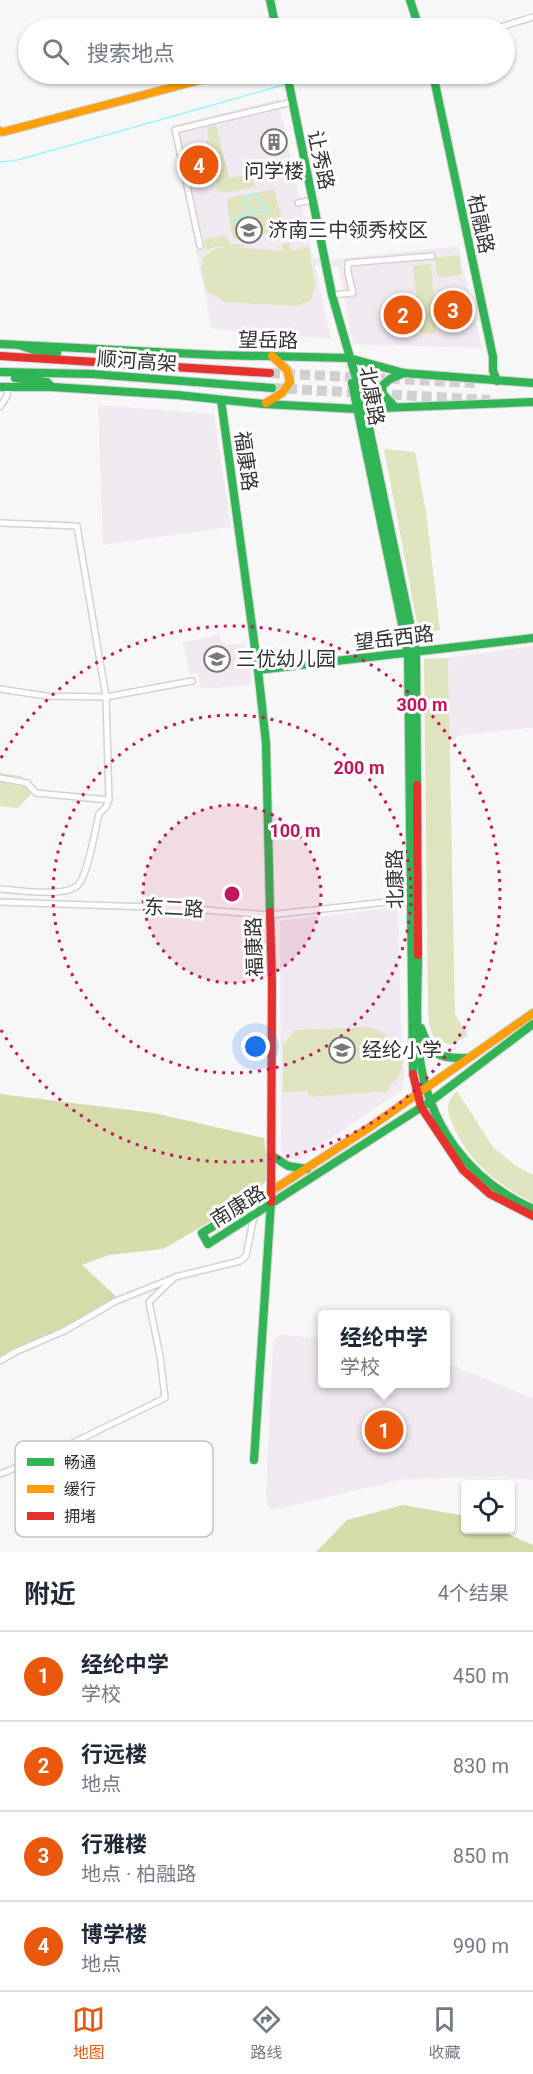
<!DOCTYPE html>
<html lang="zh">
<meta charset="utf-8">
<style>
:root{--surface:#fff;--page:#f6f6f7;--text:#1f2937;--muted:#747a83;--line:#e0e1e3;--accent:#ea580c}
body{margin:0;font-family:Roboto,"Noto Sans SC",sans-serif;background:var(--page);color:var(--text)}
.controls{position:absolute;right:18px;bottom:18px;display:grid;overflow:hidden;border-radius:6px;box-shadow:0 2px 4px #0004}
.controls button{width:54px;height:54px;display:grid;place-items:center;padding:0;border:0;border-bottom:2px solid var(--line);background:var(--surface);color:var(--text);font:30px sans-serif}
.you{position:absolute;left:256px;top:1047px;width:21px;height:21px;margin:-15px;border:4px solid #fff;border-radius:50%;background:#1a73e8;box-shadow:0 0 0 9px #1a73e833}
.badge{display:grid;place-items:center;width:39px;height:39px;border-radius:50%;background:var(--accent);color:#fff;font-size:20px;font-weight:700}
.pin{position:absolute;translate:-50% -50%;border:3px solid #fff;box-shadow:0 2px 6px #0006}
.popup{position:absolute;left:318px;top:1310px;width:132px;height:78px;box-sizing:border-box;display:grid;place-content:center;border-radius:6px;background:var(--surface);filter:drop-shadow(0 2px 4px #0005);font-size:20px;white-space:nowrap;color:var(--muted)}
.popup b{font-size:22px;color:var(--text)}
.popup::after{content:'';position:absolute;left:50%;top:100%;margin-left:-12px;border:12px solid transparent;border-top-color:var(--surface)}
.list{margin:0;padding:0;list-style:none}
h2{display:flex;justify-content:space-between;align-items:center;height:78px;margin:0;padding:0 24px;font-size:26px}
h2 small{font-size:20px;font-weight:400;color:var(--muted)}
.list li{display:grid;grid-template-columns:39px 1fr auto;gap:18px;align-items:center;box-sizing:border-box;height:90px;padding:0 24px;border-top:2px solid var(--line)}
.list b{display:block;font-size:22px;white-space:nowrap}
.list p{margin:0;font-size:20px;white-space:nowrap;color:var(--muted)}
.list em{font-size:20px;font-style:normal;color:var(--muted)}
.icon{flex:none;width:33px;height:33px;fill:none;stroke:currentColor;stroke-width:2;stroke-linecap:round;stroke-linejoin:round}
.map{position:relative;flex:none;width:533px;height:1552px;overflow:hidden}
.search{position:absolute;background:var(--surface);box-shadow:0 2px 4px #0004;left:18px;right:18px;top:18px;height:66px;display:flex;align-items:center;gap:15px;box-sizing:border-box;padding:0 21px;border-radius:33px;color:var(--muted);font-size:22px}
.sheet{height:438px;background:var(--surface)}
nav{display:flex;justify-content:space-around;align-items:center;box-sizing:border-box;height:84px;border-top:2px solid var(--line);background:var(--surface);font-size:16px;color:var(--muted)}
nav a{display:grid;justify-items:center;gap:3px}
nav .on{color:var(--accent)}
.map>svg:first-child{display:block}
</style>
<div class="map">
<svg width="533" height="1552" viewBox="0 0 533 1552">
<rect width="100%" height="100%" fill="#f8f7f8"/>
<path fill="#f0eaf0" d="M278,99l35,159 24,1 121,-13 24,102 -129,-4 -15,-78h-23l16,73 -119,-10 -41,-203z
M98,405l116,9 17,113 -128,18z
M220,635l3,10 22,-2 6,42 -50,4 -3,-15h-9l-6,-32z
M533,646v80l-2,2 -70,7 -12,7 -1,-84z
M398,907l3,119 4,48 -3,16 -104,70 -9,-2 -7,-6 -1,-8 -1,-223z
M280,1334l42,5v45h124v-21l87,35v82l-35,-3 -93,2 -123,29 -10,1 -5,-5 -1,-8 7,-156z"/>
<path fill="#e0e4be" d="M216,125l13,53 22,-4 4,13 -31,6 -4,-4v3h-2l-7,-30h2l2,6 -2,-11 -3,1 -4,-18h2l2,5 -3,-17z
M274,189l11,40 -47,11 -5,-3 -6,-28 1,-11z
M225,236l6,8h12l1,3h-15l54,4 -2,-7 9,-1 1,8 18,-4 6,39 -5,15 -14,5 -71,-4 -18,-11 -6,-21 3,-13 11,-8 12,-2h-12l-9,4 -2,-12z
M459,255l3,20 -24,2 -4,-19z
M431,264l5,70 -16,-1 -7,-67z
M384,449l31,3 11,60 14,118 -21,3z
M448,658l7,356 13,21 -17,10c-21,-6 -20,-11 -23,-31l-4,-355z
M0,773l21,3 15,13 -18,19 -18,-2z
M370,1027c24,6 48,41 19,58v6l-80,6 -1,-6 -25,1v-47l12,-15z
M457,1091l36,56 23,19 17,9v28c-34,-18 -65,-41 -80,-78 -3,-7 -7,-15 -4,-22 1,-4 5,-9 8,-12z"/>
<path fill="#d6dbaa" d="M0,1094l154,19 110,25 5,40 -23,23 -83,48 -54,6 -27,10 38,35 -120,65z
M403,1505l62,11 1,14h33l34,15v7h-217l31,-32z"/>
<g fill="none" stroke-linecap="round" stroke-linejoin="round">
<path stroke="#9cf6fb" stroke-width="1.5" d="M291,83l37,-5 91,-3
M0,162l18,-2 269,-76
M268,207l-1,2 -7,-4 -2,-10 -3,-1 -12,4 5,11 -6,8 -8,3 1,3 6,2 3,11 15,-3 1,-4 -10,-16 3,-2 17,2"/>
<path stroke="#d1d0d1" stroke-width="10" stroke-dasharray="10 5" stroke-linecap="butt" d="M270,373l206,10
M272,388l218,12"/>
<g stroke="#d4d3d4" stroke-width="8">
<path id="street" d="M497,28l36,-11
M298,203l14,-3
M200,246l-25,-116 117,-28
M332,295l21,-2 -5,-20v-10l84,-7
M0,407l7,-11 1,-9
M0,523l77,3 29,171 -60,-1 -46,-7
M0,778l27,5 9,10 73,7 -3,-103 86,-16
M0,889c18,1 65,9 78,-4 10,-10 17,-55 21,-71l7,-7 3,-7
M0,902l180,6 89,7 145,-16
M0,1361l15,-9 49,-21 52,-30 55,-22
M0,1474l50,-20 115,-56 -5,-42 -11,-54 26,-25 65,-16 6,-5 8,-40v-13"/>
</g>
<g stroke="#d4d3d4" stroke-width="10">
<path id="fast" d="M270,0l6,28
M410,0l9,28
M287,74l45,221 34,118 50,239 1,133
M433,74l60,283v14l4,10
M0,344l215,11 134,3 55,15 129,10
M19,345l15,5 23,3
M0,372l92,2 180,14
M15,378l32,4 5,5
M352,383l56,270 5,421
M0,387h52l125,8 87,9 92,5 177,-7
M221,400l37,270 8,73 4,169
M394,406l-11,-12 -1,-8 8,-7 14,-6
M258,670l275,-32
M418,955c0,32 -3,66 1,97 8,72 49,128 114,157
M421,1028c9,27 18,31 46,30
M271,1155l17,11 19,3
M259,1199l-57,34 6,11 223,-143 102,-77
M254,1460l17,-258"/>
</g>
<g stroke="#d4d3d4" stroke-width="10">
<path id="slow" d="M0,131l3,1 220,-58
M266,403l16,-10 8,-11 -3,-12 -15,-14
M259,1199l111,-72 163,-114"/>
</g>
<g stroke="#d4d3d4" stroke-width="10">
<path id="jam" d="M0,356l270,17
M417,785l1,170
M270,912l2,71 -1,219
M413,1074l8,33 42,63 27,24 43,22"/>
</g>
<use href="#street" stroke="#fefefe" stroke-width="5"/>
<use href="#fast" stroke="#30b455" stroke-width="8"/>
<use href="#slow" stroke="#ff9f0a" stroke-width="8"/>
<use href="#jam" stroke="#e5322d" stroke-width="8"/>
</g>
<circle cx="232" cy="894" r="89" fill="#c2185b" fill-opacity=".12"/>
<g fill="none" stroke="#c2185b" stroke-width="3" stroke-dasharray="3 6">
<circle cx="232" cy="894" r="89"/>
<circle cx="232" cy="894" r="179"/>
<path d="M1 758A268 268 0 1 1 1 1030"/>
</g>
<defs>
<g id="building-ring" transform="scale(1.35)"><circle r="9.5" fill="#fff" stroke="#797879" stroke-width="1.5"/><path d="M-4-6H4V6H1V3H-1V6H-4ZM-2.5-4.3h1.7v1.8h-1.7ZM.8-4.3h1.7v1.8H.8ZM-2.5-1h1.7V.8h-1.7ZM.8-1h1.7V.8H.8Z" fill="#797879"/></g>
<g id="school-ring" transform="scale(1.35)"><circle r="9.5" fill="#fff" stroke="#797879" stroke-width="1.5"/><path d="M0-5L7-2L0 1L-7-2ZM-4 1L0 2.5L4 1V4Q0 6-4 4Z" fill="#797879"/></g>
</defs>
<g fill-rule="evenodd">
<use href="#building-ring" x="274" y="142"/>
<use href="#school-ring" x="249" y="230"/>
<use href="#school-ring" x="217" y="659"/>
<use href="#school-ring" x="342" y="1050"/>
</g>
<g text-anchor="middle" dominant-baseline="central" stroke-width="6" stroke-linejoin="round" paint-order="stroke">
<g font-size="20" fill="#343334" stroke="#fff">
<text transform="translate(321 160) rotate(78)">让秀路</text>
<text transform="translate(481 224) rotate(78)">柏融路</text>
<text transform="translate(268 340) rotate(1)">望岳路</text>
<text transform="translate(137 361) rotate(4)">顺河高架</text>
<text transform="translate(372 396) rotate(80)">北康路</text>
<text transform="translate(246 461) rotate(82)">福康路</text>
<text transform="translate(394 638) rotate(-7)">望岳西路</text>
<text transform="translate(395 879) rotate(-91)">北康路</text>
<text transform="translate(174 908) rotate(3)">东二路</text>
<text transform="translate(254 947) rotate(-92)">福康路</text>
<text transform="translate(238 1206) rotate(-32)">南康路</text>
</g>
<g font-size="20" fill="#343334" stroke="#fff" text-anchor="start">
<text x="274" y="171" text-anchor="middle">问学楼</text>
<text x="268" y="230">济南三中领秀校区</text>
<text x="236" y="659">三优幼儿园</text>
<text x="362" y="1050">经纶小学</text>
</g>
</g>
<rect x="15" y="1441" width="198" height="96" rx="9" fill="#fff" stroke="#c2c2c2" stroke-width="1.5"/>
<rect x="27" y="1458" width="27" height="8" fill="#30b455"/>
<rect x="27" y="1485" width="27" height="8" fill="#ff9f0a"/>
<rect x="27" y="1512" width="27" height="8" fill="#e5322d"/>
<g font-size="16" fill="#343334">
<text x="64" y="1468">畅通</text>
<text x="64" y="1495">缓行</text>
<text x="64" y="1522">拥堵</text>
</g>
<circle cx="232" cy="894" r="9" fill="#c2185b" stroke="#fff" stroke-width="3"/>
<g font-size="18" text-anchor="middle" font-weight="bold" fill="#c2185b" stroke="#fff" stroke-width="6" stroke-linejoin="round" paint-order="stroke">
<text x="422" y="711">300 m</text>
<text x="359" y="774">200 m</text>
<text x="295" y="837">100 m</text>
</g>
</svg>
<div class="controls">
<button><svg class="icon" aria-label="locate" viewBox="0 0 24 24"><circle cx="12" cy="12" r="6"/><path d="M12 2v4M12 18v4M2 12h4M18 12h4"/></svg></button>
</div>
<div class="you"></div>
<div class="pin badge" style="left:384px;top:1430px">1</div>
<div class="popup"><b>经纶中学</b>学校</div>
<div class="pin badge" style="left:403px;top:315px">2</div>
<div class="pin badge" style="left:453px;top:310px">3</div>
<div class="pin badge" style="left:199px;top:165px">4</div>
<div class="search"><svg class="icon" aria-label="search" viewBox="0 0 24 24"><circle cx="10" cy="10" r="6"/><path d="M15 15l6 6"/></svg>搜索地点</div>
</div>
<section class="sheet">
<h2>附近<small>4个结果</small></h2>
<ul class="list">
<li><span class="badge">1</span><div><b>经纶中学</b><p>学校</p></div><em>450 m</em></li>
<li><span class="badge">2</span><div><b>行远楼</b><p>地点</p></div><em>830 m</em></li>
<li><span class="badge">3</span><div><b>行雅楼</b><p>地点 · 柏融路</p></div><em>850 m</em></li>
<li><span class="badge">4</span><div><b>博学楼</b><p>地点</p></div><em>990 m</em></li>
</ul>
</section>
<nav>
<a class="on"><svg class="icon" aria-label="map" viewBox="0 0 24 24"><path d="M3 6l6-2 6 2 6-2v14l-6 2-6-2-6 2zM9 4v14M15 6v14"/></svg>地图</a>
<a><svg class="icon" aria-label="directions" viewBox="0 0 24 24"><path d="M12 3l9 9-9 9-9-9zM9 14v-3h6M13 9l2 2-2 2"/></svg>路线</a>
<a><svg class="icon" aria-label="saved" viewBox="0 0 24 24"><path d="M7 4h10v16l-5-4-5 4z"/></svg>收藏</a>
</nav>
